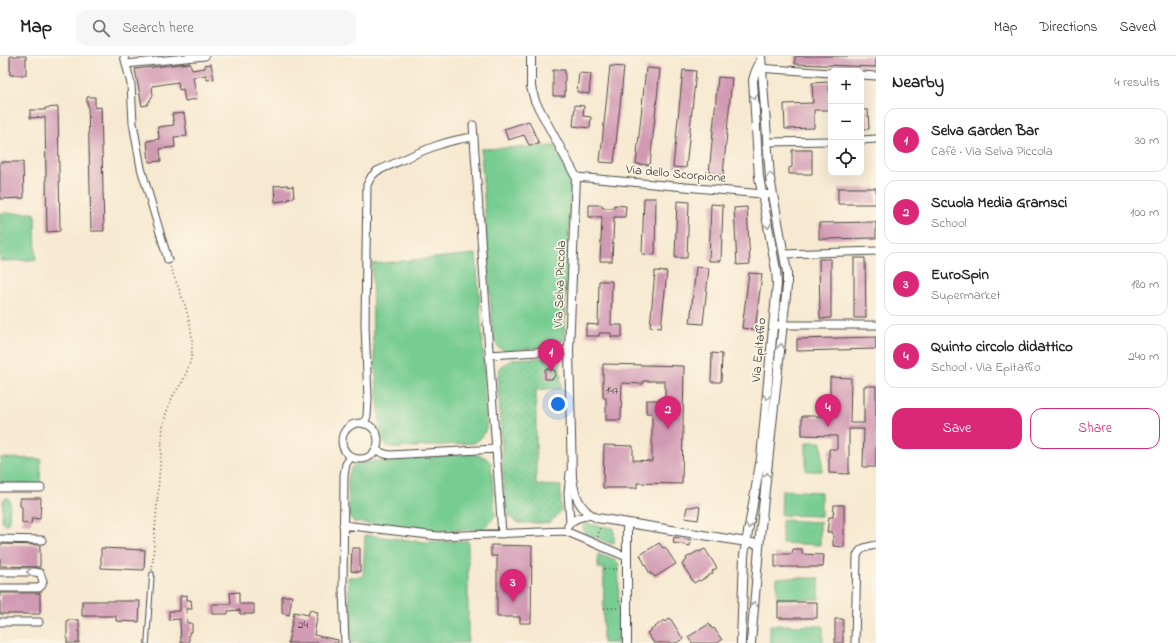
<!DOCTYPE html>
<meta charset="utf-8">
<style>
:root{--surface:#fff;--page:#f6f6f6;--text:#222;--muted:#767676;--line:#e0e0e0;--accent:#db2777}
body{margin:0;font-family:"Indie Flower",sans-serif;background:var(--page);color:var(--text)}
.controls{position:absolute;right:12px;top:12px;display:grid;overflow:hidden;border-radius:8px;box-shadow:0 4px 16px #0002}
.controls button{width:36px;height:36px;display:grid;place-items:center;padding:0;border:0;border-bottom:1px solid var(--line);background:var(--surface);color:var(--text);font:20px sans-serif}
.you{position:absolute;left:558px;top:348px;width:14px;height:14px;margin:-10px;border:3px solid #fff;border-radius:50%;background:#1a73e8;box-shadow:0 0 0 6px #1a73e833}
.badge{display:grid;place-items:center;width:26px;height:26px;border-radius:50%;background:var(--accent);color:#fff;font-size:13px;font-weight:700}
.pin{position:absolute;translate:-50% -33px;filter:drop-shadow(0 1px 2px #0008)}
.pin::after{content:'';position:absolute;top:21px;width:14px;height:12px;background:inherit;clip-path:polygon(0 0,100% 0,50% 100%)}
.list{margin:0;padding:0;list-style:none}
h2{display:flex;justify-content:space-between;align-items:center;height:52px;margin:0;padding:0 16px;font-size:17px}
h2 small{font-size:13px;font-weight:400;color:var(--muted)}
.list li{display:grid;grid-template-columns:26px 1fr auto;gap:12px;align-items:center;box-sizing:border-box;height:64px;margin:0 8px 8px;padding:0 8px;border:1px solid var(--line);border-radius:12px}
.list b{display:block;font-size:15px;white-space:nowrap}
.list p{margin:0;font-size:13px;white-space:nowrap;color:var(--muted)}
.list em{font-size:13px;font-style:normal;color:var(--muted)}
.actions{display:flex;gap:8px;padding:12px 16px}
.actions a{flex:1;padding:9px 0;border:1px solid var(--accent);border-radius:12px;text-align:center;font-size:14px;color:var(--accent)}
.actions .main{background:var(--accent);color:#fff}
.icon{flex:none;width:22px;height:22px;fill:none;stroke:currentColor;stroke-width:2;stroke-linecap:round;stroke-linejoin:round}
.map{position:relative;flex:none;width:876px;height:587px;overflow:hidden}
header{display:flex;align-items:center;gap:24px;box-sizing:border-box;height:56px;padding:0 20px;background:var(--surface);border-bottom:1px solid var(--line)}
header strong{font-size:19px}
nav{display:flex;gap:22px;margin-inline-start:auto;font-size:14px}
.search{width:280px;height:36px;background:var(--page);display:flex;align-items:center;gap:10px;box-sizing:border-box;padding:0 14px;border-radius:12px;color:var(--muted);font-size:15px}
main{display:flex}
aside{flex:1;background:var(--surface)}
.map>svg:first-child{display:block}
</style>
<header>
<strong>Map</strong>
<div class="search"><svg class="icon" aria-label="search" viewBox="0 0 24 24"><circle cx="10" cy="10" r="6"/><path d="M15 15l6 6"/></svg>Search here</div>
<nav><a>Map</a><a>Directions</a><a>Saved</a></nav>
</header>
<main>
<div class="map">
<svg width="876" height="587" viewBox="0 0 876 587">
<defs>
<pattern id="park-dots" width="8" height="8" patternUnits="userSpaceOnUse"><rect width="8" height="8" fill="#76cc91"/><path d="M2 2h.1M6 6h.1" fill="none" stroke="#66af7d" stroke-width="1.8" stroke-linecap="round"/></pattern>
</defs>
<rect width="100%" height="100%" fill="#fcf5e5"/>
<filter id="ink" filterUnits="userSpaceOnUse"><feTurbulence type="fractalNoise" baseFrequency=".025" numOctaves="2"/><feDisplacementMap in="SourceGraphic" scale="8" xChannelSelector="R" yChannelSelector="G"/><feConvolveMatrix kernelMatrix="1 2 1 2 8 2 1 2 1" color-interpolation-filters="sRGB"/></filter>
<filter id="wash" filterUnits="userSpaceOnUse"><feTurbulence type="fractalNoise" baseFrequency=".012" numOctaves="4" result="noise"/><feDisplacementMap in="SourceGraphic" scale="16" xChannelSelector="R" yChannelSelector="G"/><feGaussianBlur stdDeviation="0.9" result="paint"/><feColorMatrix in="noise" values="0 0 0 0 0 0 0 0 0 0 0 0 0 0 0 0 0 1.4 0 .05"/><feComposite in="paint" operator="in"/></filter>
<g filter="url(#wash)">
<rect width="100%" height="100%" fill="#f7e9d1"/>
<path fill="#76cc91" stroke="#507c5e" d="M555,90l16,32 -7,162 -9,6 -48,5 -8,-3 -6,-8 -12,-191z
M0,157h35l1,47 -36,1z
M476,198l7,96 3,79c-2,6 -6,11 -12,14l-77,5c-9,0 -12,-3 -16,-11l-8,-96 -1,-77z
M806,386h16v29h-16z
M471,398c8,1 15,2 20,9l4,53 -11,13 -46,2 -84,-9 -5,-6 -1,-40 4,-9 6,-4z
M0,402l41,1 -1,26 -40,-2z
M782,434l39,2v24l-40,-1z
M8,442l2,3 -1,20 -2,3h-2l-3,-4 1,-19 1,-2z
M782,464l38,2v23l-38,-2z
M586,468l28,4v15l-2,1 -28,-11 -1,-7z
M365,479l59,7 44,-1v102h-117l-3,-66h15z
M598,498l18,7 3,3 -1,79h-15l1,-75h-6z
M777,522h42v21h-42z
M770,569l53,1v17h-53z"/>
<path fill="url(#park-dots)" stroke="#507c5e" d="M556,301l4,5 1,26 -25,2v95l25,1v25l-6,7 -7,5h-29l-8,-5 -6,-7 -7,-136 3,-9 13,-7z"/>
<g id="blocks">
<path fill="#d19ab3" d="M10,0h16v19h-16z
M795,0h81v11l-81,-3z
M190,7l2,7 13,-2v-3l6,-1 3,15 -7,1 -1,-5 -13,2 4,22 -12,2 -2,-12 -4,1 -1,-8 -26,4 1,9 -6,10 -5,1 -7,-37z
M610,10l14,1 -10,96 -14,-1z
M646,12l14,1 -10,96 -14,-1z
M553,14h12v26h-12z
M683,14l13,1 -10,97 -13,-1z
M579,17l12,1 -2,20 -12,-2z
M718,21l14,1 -9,97 -14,-1z
M829,26v10h2v18h-17v18l-29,1 -1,-25 29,-1 -1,-20z
M87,41h8v11l6,-1 3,124h-13l-3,-127h-1z
M575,49l9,1 -1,10 8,1 -1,11 -17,-2z
M58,51l2,124 -13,1 -2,-115 -15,1v-8h15v-2z
M861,54h7l1,19h-8z
M184,57l3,23 -13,1 1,10 -15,2 1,12 -12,1 -2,-21 12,-2 -1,-12 16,-2 -2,-11z
M529,65l10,23 -10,1 -5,-10 -16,5 -4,-11z
M792,94h20v24h-23v-6l3,-1z
M0,106h23l1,36 -24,1z
M288,129v2l5,-1 1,12h-5v2l-14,2 -1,-16z
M838,132h38v16h-38z
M644,142h12l-1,57 -13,-1z
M677,145l12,1 -2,56h-12z
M711,148l12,1 -2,56h-12z
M589,149h13v3h12v-3l12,1 -1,11h-11l-2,44h-12l2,-44h-13z
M747,151l3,57 -13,1 -3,-57z
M876,166v16l-57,1v-16z
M854,202h11l1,60h-12z
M819,203h12v59l-11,1z
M696,211l13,1 -6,56 -13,-1z
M655,215l12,1 -6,56 -11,-1z
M749,217l13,1 -7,56 -13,-2z
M599,225h13l-1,44h11v12h-11v-4h-12v3h-13v-12l12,1z
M876,281v12l-79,2v-12z
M712,297l10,1 -1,28h-10z
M603,308l81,2 -2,118 -45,-1v5h-34l1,-43 29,1v14l19,1v-48h-6v-13h19v-19h-22v3l-21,-1 -1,37h-15v-22h-3z
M545,313h7l3,2v5l-3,3h-7z
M830,321l21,1 -1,45h14v-37h12v81h-13l1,-38h-15v45l-20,-1v-24h8v-13l-35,-1v-19h35l1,-13h-8z
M20,442h21l-1,21 -8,-1 -1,6 -9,-1v-16l-2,-1z
M834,449h10v42l-11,-1v-14h-6l2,-15h4z
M693,450l7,1 -2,13 -13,-2 2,-11h6z
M674,481l17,3 -1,6 -17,-3z
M659,487l4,5 2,-1 11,17 -21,13 -3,-3h-2l-10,-19z
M0,488l40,1v22l-40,-1z
M491,489l41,1 -1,77h-11v-6h-23v-61h-6z
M101,492l44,2 -1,20 -43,-2z
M352,492h8v24l-9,-1z
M705,493l12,19 -5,3 1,2 -13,8 -1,-1 -5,3 -12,-19 5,-4 -1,-2 12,-7 1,1z
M793,493h9v5l22,1 -1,12h-48v-13h17z
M239,536v12h15v10h-14v-4l-12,1v3h-16v-10h19l-1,-11z
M0,537h40v21h-40z
M187,539v5h4l1,9h-6l1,14h5v9h-3v11h-8l-1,-24 -11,1v-9h11v-15z
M282,540h10l-3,19 -7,-2z
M82,545h58l-1,21 -23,-1v-5h-34z
M778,546h39v16h-39z
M310,554l8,2 -4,23 24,5v3h-50l6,-31 14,3z
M670,562l13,21 -7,4h-22l-7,-10 17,-13 2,2z
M835,563h8v24h-8z
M67,564h12v23h-12z
M709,568l3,5 2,-1 8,12 -5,3h-25l-4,-6z"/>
</g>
</g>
<g filter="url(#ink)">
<use href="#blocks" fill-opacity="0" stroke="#4a4844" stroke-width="1"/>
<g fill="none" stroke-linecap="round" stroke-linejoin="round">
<g stroke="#4a4844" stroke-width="5.5">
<path id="service" d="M147,587l5,-69"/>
</g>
<g stroke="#4a4844" stroke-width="9">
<path id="minor" d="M124,0l7,28 2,39 8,45 27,92
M126,8l79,-8
M757,12l74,5
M861,19l15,1
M473,69l29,409
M861,84l15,-1
M767,86l64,-1
M576,121l197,18
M784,198l92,-3
M773,269h103
M489,299l80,-5
M342 385a18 18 0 1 1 36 0a18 18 0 1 1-36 0Z
M364,368l3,-8 1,-17 -3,-74 2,-140 4,-8 6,-6c31,-13 63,-31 97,-34
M375,394l10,4 5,1 106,-6
M0,432h41
M570,466l-2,-29 2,-20
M343,469l95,11 127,-5 62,26
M568,470c4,-8 15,-9 23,-11
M0,483l42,1
M0,516h35l5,1 3,8 -1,4 -3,3h-39
M0,566h39
M345,587l-2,-53 1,-115 2,-11 5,-7
M855,587l2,-87c3,-9 11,-9 19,-11"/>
</g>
<g stroke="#4a4844" stroke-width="10">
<path id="tertiary" d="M531,0v31l4,14 41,76 -7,173 3,128c2,17 8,33 25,40l162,26
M627,587v-119
M741,587l3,-88 17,-97 16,-174 -1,-14 -17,-93 -6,-97 2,-7 6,-13
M751,587l9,-107 27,-250v-14l-17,-94 -9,-122"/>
</g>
<path stroke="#4a4844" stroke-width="1.5" stroke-dasharray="1 3" stroke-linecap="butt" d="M598,481l2,-11
M604,513h15
M152,514l11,-144c2,-11 6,-22 11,-32 3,-5 8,-10 10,-16 4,-9 8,-19 8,-29 2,-27 -13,-59 -22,-83
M604,552h15"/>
<use href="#service" stroke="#fff" stroke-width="3.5"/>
<use href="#minor" stroke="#fff" stroke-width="7"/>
<use href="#tertiary" stroke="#fff" stroke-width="8"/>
</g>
<defs><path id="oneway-chevron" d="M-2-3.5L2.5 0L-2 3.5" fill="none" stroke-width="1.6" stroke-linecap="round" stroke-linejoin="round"/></defs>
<g stroke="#a0a0a0">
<use href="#oneway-chevron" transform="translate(754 41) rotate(86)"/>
<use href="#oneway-chevron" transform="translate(770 119) rotate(-97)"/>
<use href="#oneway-chevron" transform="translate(768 170) rotate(80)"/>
<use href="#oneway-chevron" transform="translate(781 290) rotate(-84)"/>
<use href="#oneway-chevron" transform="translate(767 341) rotate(95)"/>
<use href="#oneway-chevron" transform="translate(767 419) rotate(-84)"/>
<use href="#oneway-chevron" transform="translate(749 470) rotate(100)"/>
<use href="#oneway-chevron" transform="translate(29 516) rotate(-179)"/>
<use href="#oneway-chevron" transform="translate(754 548) rotate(-84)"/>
</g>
</g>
<g text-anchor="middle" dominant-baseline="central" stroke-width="3.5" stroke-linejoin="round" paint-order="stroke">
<g font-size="11" fill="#54474d">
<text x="612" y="335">147</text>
<text x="303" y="569">24</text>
</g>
<g font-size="13" fill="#2b2b2b" stroke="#fcf5e5">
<text transform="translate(676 118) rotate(5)">Via dello Scorpione</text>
<text transform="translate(560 228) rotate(-88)">Via Selva Piccola</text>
<text transform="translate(759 294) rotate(-85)">Via Epitaffio</text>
</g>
</g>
</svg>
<div class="controls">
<button>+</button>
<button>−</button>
<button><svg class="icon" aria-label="locate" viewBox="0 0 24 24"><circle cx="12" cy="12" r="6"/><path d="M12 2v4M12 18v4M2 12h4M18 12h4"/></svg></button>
</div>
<div class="you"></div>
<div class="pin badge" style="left:551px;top:316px">1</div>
<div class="pin badge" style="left:668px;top:373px">2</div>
<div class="pin badge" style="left:513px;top:546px">3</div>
<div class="pin badge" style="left:828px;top:371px">4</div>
</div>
<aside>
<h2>Nearby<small>4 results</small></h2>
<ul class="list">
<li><span class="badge">1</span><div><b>Selva Garden Bar</b><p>Café · Via Selva Piccola</p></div><em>30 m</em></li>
<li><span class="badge">2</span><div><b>Scuola Media Gramsci</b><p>School</p></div><em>100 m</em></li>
<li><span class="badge">3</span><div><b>EuroSpin</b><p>Supermarket</p></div><em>180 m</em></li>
<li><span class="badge">4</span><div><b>Quinto circolo didattico</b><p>School · Via Epitaffio</p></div><em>240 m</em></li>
</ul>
<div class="actions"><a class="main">Save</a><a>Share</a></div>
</aside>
</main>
